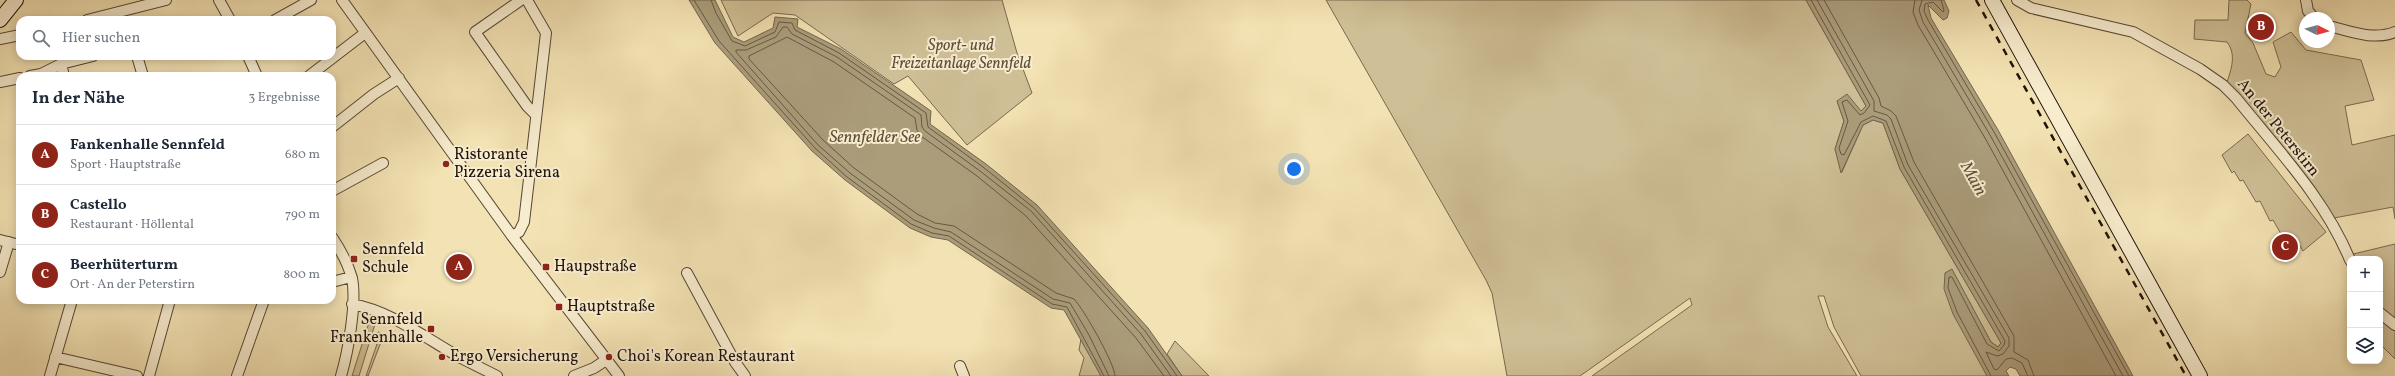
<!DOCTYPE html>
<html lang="de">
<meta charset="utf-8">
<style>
:root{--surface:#fff;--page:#f6f6f7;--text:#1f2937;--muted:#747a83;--line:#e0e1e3;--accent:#8f2418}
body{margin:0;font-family:Vollkorn,serif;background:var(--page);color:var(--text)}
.controls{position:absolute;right:12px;bottom:12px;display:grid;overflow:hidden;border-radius:8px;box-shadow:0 2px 10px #0003}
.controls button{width:36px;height:36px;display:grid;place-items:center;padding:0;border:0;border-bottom:1px solid var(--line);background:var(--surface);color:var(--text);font:20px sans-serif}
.compass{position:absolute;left:2299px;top:12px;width:36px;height:36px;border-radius:50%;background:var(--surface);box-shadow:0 2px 10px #0003;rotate:95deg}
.you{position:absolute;left:1294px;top:169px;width:14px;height:14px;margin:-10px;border:3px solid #fff;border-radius:50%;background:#1a73e8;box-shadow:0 0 0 6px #1a73e833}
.badge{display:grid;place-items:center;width:26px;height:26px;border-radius:50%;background:var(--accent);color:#fff;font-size:13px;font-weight:700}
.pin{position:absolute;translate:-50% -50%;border:2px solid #fff;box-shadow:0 1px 4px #0006}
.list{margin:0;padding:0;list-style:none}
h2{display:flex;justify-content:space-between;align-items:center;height:52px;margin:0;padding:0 16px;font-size:17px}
h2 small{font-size:13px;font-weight:400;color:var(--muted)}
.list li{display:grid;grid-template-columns:26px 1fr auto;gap:12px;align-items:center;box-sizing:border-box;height:60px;padding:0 16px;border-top:1px solid var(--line)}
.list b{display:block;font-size:15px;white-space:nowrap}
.list p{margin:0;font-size:13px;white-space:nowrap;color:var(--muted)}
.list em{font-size:13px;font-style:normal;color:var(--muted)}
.icon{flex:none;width:22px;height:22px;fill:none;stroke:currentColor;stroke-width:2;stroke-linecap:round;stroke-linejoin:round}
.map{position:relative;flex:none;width:2395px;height:376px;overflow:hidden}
.search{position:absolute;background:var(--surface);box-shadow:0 2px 10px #0003;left:16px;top:16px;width:320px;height:44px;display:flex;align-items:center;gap:10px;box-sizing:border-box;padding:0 14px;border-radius:12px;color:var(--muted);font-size:15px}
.panel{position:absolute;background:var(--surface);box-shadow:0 2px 10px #0003;left:16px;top:72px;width:320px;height:232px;border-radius:12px}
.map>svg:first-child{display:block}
</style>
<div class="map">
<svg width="2395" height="376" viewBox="0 0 2395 376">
<rect width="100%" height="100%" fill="#f3e2b3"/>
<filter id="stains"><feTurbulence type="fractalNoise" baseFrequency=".005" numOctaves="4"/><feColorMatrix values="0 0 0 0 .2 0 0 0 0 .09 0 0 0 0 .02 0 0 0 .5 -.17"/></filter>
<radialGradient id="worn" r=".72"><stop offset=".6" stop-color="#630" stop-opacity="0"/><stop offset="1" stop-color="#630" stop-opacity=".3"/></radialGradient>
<path fill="#cfbf96" stroke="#786950" d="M721,0h281l15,53 15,40 -65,52 -59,-69 -14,8 -99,-69 -22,-2 -35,23z
M1326,0h480l60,106 -5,5 -24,-10 7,20 -9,28 7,23 21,-47 10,-5 10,3 17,46 101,174 -3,4 -7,-5 -39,-72 -7,3 42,103h-126l-27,-49 -10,-31h-6l10,31 29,49h-265l100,-71 -2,-7 -110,78h-73l-15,-83 -6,-13z
M2229,0h18l4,4 -6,29 8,10 13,31 9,3 6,-10 -8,-25 18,-10 15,18 55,10 13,40 -29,6 7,39 43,-10v84l-2,-12 -59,11 -20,-32 -88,-101c5,-15 11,-30 1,-43l-33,-3 1,-19h33z
M2248,134l78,98 -23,19 -6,-10 -9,5 -15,-26 -3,1 -10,-20 -4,1 -13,-22 -3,1 -6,-10 -2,2 -10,-18z
M2395,244v115l-15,-15v-85h-30v20l-5,-23z
M370,319l6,2 -17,55h-7z
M378,332l6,2 -16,42h-2l11,-32 -3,-1z
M1081,339l20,37h-22l5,-18 -5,-8z
M1175,341l34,35h-27l-15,-22z"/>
<path fill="#ab9c7a" stroke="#73654d" d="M689,0h26l18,37 11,5 29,-14 2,-11 23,2 -1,8 44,22 90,62 -1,13 56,40 51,41 111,123 34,48h-81l-37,-66 -13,-2 -103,-68 -17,-3 -21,-9 -65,-48 -33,-29 -97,-108z
M1806,0h138l5,11 -2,7 -4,2 -15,-15 3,13 67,112 135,246h-113l-4,-7 -6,-2 -4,4 3,5h-22l-34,-62 -9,-25 1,-16 7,-4 39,73 7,5 3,-4 -101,-174 -17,-46 -10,-3 -10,5 -22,48 -6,-24 9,-28 -7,-20 10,-7 14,17 5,-5z"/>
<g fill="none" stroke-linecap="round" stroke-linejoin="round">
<path stroke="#665842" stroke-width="1" d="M694,0l25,41 96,107 32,29 64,47 21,9 17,3 103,68 15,3 37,69
M711,0l5,13 16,28 13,5 30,-14 4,-10 13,1 3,7 44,23 87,60 2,14 55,40 51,41 111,123 32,45
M1811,0l59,105 -6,8 -4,2 -13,-15 -5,2 6,19 -9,27 2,6 3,1 17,-33 12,-6 13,5 18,46 101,174 -1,4 -5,6 -12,-7 -35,-67h-3l-1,11 9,24 34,64
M1817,0l57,101v10l13,4 4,4 17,46 101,173v8l-6,8 -6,2 -11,-4 8,17 3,1 9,-11 6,-1 10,5 6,13
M1824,0l55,98 2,8 10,5 5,5 18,46 100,174v16l14,8 6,16
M1915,0l-2,12 5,13 67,113 131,238
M1922,0l-3,10 4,12 67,113 133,241
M1941,0l3,10 -1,2 -10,-10 -8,2 -1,7 4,9 66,112 135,244
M1109,376l-20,-41 -19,-32 -17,-4 -102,-67 -17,-4 -20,-8 -64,-47 -32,-28 -82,-93v-2h10l30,-13 7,-10h4l5,7 45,23 84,58 1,12 3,4 55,40 51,40 110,123 30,42
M1115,376c0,-12 -32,-68 -41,-77l-18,-6 -102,-67 -19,-3 -18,-9 -63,-46 -31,-28 -74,-81v-3l38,-19 47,25 81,56 2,12 4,6 56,40 49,40 110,122 28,38"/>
<g stroke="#554734" stroke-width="12">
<path id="minor" d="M219,0l11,20
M342,0l170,236 107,140
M521,0l-46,32 52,74 9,9
M2017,0l14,8 102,24 67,37 23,16 13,13c41,51 89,101 114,162
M2306,0l2,11 6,7
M87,20l79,-20
M275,20l36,-20
M2329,26c21,5 44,15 66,6
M0,39l20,-4
M137,56l6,20
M248,56l9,20
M61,64l3,12
M30,76l11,-2 20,-10 32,-8
M309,76l56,-43
M0,82l20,-4
M332,127l42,-33 25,-16
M332,191l51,-28
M512,236l7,-4 5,-10 22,-189 -19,-33
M332,237c8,12 16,27 20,41 5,25 -4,74 -11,98
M0,240l20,5
M0,272l9,-30
M687,273l48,89 10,14
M332,282l19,-5
M352,304c41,8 73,34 109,54 12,6 24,12 36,18
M2380,313l15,12
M55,357l82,19
M960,366l4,10
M50,376l22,-76
M149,376l21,-76
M237,376l27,-76
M574,376l20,-8 12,-8"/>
</g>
<g stroke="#20130a" stroke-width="16">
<path id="secondary" d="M1992,0l208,376
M0,20l16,-20"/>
</g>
<use href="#minor" stroke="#f7ecce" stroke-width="10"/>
<use href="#secondary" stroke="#f7ecce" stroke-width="14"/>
<path stroke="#20130a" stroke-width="2.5" stroke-dasharray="7 7" stroke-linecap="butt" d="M1976,0l210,376"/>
</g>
<g fill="#8f2418" stroke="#f7ecce" stroke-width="1.5">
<circle cx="446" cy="164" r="4"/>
<rect x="350" y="255" width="8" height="8" rx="2"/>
<rect x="542" y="263" width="8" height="8" rx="2"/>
<rect x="555" y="303" width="8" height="8" rx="2"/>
<rect x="427" y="325" width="8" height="8" rx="2"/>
<circle cx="442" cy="357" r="4"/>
<circle cx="609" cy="357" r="4"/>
</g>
<g text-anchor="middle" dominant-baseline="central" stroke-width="4" stroke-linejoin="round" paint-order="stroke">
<g font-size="16" font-style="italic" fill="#5d4f3b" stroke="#f7ecce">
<text x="961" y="46">Sport- und<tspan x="961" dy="18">Freizeitanlage Sennfeld</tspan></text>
</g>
<g font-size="16" fill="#20130a" stroke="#f7ecce">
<text transform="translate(2278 128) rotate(51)">An der Peterstirn</text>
</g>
<g font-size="16" fill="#20130a" stroke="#f7ecce" text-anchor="start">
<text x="454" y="155">Ristorante<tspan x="454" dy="18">Pizzeria Sirena</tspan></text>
<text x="362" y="250">Sennfeld<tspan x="362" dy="18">Schule</tspan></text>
<text x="554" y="267">Haupstraße</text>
<text x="567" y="307">Hauptstraße</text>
<text x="423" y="320" text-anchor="end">Sennfeld<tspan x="423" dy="18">Frankenhalle</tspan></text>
<text x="450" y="357">Ergo Versicherung</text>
<text x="617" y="357">Choi's Korean Restaurant</text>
</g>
<g font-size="17" font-style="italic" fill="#5f513c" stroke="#f7ecce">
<text x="875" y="137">Sennfelder See</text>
<text transform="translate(1973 179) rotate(61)">Main</text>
</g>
</g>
<rect width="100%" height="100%" filter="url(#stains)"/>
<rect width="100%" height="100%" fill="url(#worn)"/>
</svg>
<div class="controls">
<button>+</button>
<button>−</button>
<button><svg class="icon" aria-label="layers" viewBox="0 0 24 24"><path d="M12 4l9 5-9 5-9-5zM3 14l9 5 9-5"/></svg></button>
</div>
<svg class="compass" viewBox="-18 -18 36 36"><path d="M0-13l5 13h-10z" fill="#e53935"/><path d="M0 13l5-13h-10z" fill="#747a83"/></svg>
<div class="you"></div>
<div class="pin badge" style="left:459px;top:267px">A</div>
<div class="pin badge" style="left:2261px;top:27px">B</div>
<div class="pin badge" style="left:2285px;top:247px">C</div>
<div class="search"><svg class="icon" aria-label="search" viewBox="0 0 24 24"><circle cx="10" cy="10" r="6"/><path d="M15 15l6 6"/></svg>Hier suchen</div>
<section class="panel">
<h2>In der Nähe<small>3 Ergebnisse</small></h2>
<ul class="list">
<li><span class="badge">A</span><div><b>Fankenhalle Sennfeld</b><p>Sport · Hauptstraße</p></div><em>680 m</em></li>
<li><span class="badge">B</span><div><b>Castello</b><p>Restaurant · Höllental</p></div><em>790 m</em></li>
<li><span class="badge">C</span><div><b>Beerhüterturm</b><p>Ort · An der Peterstirn</p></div><em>800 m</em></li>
</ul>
</section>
</div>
